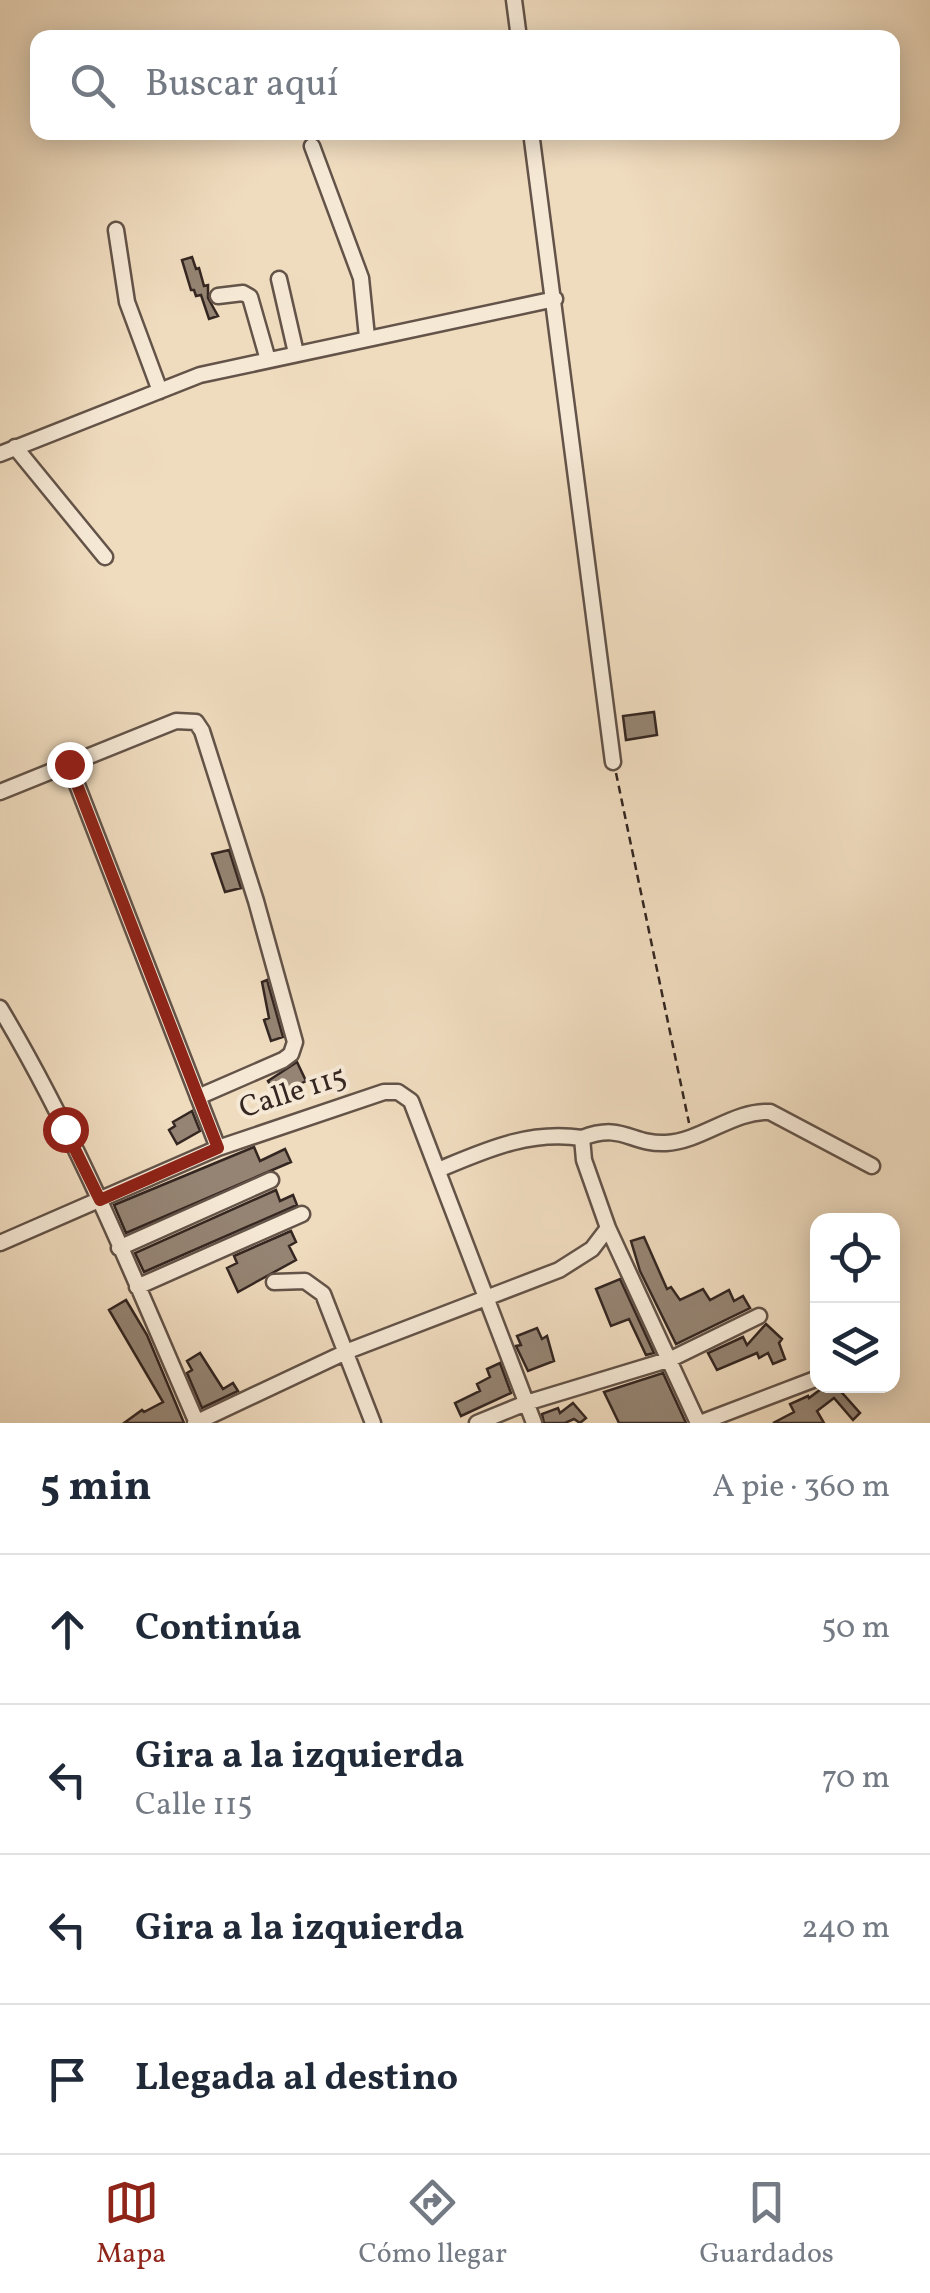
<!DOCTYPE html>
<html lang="es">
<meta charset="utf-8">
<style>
:root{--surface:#fff;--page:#f2f2f3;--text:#1f2937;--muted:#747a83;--line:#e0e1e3;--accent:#8f2418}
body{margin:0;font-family:Vollkorn,serif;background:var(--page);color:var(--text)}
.controls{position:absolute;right:30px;bottom:30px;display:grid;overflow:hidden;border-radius:20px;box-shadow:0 5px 25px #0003}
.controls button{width:90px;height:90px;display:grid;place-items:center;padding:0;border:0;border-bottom:2px solid var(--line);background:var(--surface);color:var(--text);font:50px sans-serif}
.stop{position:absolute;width:30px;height:30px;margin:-22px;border:8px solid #8f2418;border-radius:50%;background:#fff}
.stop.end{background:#8f2418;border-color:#fff;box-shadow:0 2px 10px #0008}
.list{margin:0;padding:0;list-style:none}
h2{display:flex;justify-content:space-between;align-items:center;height:130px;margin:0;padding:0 40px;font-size:42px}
h2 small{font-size:32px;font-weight:400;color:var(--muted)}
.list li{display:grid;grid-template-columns:65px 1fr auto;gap:30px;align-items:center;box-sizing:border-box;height:150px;padding:0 40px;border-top:2px solid var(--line)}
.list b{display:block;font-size:38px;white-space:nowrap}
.list p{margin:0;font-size:32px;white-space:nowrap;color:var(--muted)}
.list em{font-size:32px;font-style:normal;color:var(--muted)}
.icon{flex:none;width:55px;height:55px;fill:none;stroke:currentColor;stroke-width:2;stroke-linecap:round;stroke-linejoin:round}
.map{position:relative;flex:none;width:930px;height:1423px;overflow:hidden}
.search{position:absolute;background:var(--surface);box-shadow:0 5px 25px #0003;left:30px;right:30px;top:30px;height:110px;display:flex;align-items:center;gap:25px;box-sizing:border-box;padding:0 35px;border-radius:20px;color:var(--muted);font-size:38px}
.sheet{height:730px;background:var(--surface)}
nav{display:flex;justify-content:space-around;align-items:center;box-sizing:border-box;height:140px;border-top:2px solid var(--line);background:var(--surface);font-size:28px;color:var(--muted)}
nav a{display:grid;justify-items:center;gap:5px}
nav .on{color:var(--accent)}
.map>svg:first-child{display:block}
</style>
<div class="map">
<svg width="930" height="1423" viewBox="0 0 930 1423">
<rect width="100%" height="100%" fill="#efdbbe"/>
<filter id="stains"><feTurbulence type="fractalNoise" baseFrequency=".002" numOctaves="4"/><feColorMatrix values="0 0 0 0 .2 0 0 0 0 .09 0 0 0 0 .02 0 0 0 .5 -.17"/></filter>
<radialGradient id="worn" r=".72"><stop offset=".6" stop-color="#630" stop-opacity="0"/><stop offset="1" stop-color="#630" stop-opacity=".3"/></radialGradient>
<path fill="#958473" stroke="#342621" stroke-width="2.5" d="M192,257l4,12 3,-1 5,18 4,-1v13l10,18 -9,3 -8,-24 -5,1 -2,-6h-3l-9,-30z
M654,712l3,23 -31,5 -3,-24z
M229,850l12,38 -16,4 -13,-38z
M267,980l16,57 -12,4 -7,-21 5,-2 -7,-36z
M297,1062l9,19 -30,15 -8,-15z
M192,1111l8,20 -23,13 -8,-14 6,-4 -2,-4z
M254,1147l6,14 25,-12 6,13 -165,71 -12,-28z
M276,1190l4,11 13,-6 4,10 -153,67 -9,-19z
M291,1231l5,11 -7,4 7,14 -58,32 -11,-24 10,-5 -3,-7z
M644,1237l23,52 4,-2 9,13 23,-11 7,11 19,-10 5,11 9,-5 7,12 -74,36 -36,-73 -9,-30z
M620,1279l34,74 -8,2 -17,-36 -18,7 -15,-37z
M126,1300l21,35 37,88h-60l18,-13 2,2 19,-10 -54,-92z
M766,1324l16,15 -3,4 6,16 -12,5 -5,-11 -9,5 -2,-5 -40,17 -9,-17 35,-16 4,8z
M537,1328l5,11 5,-3 7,25 -26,10 -12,-25 5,-1 -4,-9z
M200,1353l23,36 10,-6 5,8 -36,17 -15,-35 5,-3 -5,-9z
M500,1363l11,30 -50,23 -6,-13 25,-12 -3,-7 13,-7 -3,-8z
M663,1373l23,50h-67l-15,-31z
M825,1386h11l24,27 -7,7 -19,-22 -17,13 7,12h-51l21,-11 -4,-8 18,-8 1,2z
M573,1403l13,15 -6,5 -6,-4 -9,4h-21l-2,-9 16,-6 2,5z"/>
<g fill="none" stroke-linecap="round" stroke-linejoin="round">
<g stroke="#635348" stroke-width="19">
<path id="minor" d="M514,0l5,38
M531,132l82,630
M312,146l49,132 6,59
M116,230l11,72 33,89
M279,279l17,74
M218,296l25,-3 7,4 18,63
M15,447l90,110
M0,454l200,-79 355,-76
M69,764l149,384
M0,792l176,-71 20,1 6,9 54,170 39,141 -4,12 -8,6 -85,37
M0,1008c79,132 136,275 197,415
M438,1170c48,-20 91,-40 144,-32
M0,1243l218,-95 166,-56h14l13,9 123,322
M119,1248l152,-68
M274,1282l31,-1 18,13 50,129
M137,1287l165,-73
M195,1423l153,-72 211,-81 33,-21 16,-21
M477,1423l49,-20 145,-44 88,-43
M698,1423l-90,-195 -24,-68 -2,-22c41,-16 49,7 84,5 36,-2 68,-33 104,-31l102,54
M700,1423l118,-45"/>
</g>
<path stroke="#342621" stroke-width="2.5" stroke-dasharray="8 5" stroke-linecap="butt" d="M543,134l17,-2
M616,773l73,350"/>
<use href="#minor" stroke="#f5e8d5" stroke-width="14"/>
</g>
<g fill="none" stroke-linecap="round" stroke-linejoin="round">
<path stroke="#8f2418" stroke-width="12" d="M65,1129l35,71 118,-52 -149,-384"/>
</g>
<g text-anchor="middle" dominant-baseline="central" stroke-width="8" stroke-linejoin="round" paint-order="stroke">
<g font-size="30" fill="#342621" stroke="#f5e8d5">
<text transform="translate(293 1093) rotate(-18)">Calle 115</text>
</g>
</g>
<rect width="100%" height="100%" filter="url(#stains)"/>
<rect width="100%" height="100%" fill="url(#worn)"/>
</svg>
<div class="controls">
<button><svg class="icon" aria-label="locate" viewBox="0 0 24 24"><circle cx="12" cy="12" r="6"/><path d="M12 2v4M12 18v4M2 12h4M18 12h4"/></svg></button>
<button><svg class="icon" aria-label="layers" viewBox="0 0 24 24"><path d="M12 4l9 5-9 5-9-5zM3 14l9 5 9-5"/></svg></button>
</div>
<div class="stop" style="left:65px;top:1129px"></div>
<div class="stop end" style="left:69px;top:764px"></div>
<div class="search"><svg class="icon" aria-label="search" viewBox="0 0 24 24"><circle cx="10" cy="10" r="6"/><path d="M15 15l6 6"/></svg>Buscar aquí</div>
</div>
<section class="sheet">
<h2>5 min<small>A pie · 360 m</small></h2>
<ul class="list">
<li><svg class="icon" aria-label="ahead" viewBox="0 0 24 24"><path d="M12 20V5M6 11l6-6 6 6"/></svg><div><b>Continúa</b></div><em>50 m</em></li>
<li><svg class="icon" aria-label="left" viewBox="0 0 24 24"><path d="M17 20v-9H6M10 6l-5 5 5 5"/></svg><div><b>Gira a la izquierda</b><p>Calle 115</p></div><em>70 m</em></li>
<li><svg class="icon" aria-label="left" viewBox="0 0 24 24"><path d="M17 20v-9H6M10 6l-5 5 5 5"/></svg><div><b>Gira a la izquierda</b></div><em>240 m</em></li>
<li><svg class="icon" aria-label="arrive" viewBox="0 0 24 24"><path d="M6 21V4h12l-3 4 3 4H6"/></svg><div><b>Llegada al destino</b></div></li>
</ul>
</section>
<nav>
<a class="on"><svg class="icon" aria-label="map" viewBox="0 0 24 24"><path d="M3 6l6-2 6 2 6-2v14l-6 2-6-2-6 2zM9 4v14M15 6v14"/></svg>Mapa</a>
<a><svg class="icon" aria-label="directions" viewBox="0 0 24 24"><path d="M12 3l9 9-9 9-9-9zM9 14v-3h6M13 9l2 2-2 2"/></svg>Cómo llegar</a>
<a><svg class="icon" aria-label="saved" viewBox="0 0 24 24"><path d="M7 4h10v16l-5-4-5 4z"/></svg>Guardados</a>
</nav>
